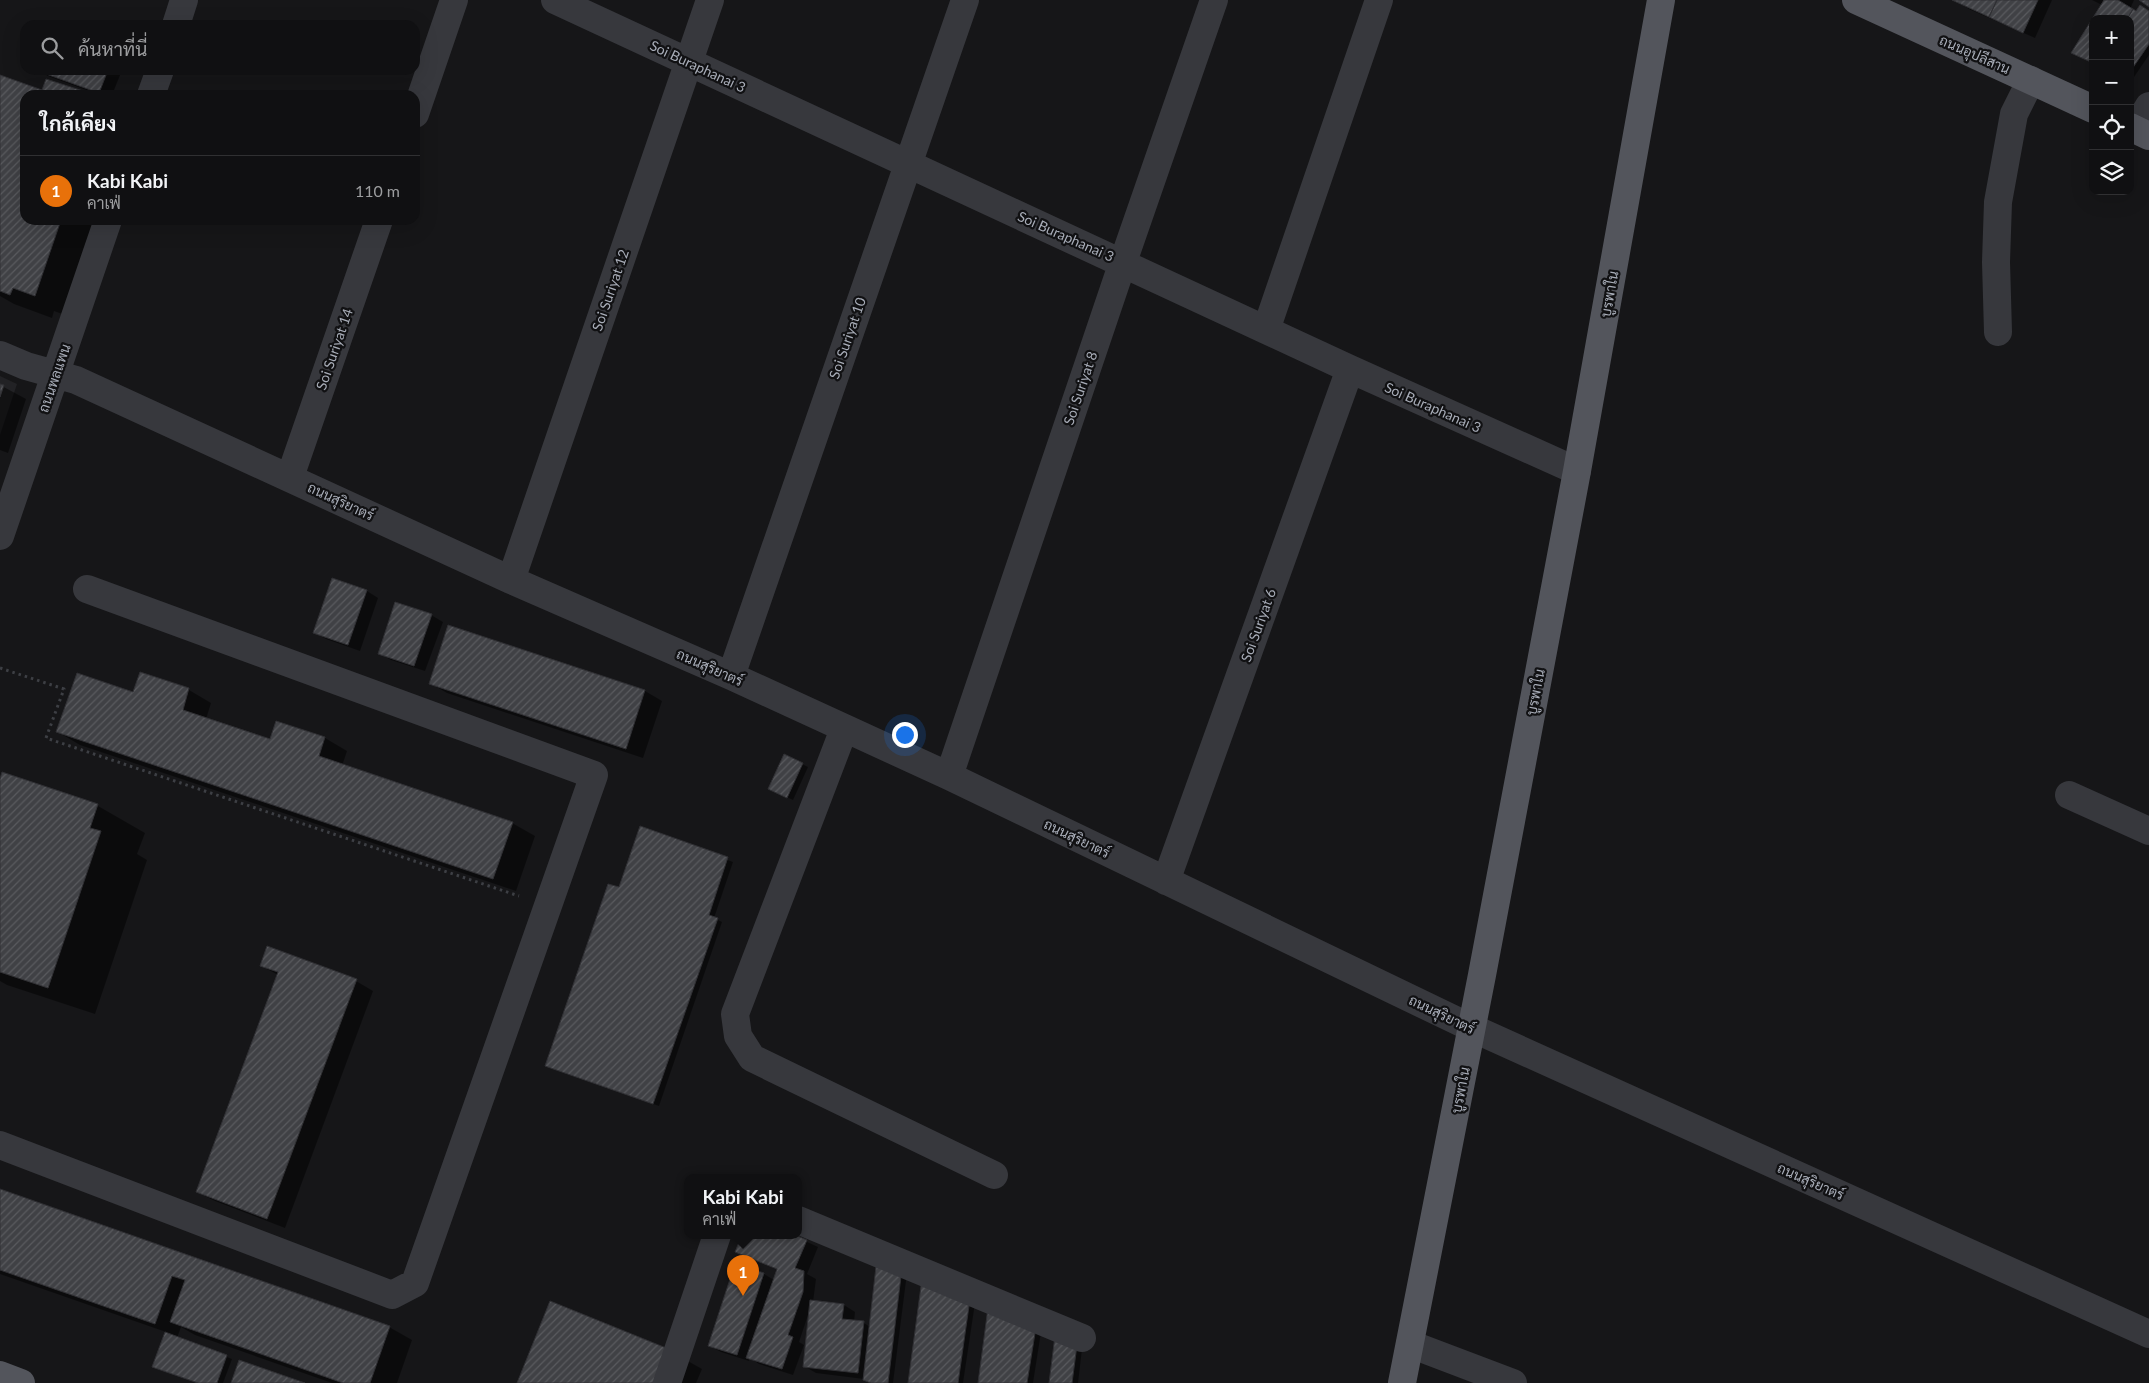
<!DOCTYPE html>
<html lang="th">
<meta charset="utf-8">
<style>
:root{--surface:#101012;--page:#19191b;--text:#f1f3f6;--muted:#9c9d9f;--line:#303032;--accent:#8c9099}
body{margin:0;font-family:Lato,Sarabun,sans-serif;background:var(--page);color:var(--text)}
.controls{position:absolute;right:15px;top:15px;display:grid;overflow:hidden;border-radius:10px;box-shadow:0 5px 20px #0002}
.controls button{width:45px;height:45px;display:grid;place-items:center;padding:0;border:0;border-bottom:1px solid var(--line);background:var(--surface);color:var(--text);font:25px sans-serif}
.you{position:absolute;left:904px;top:734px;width:18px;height:18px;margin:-12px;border:4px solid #fff;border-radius:50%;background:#1a73e8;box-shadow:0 0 0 8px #1a73e833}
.badge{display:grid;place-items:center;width:32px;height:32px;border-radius:50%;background:var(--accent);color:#fff;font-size:16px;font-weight:700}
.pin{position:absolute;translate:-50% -41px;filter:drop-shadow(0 1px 2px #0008)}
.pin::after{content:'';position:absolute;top:26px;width:18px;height:15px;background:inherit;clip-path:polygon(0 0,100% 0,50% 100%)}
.popup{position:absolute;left:684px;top:1174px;width:118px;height:65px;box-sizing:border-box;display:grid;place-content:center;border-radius:10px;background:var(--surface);filter:drop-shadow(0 1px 4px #0005);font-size:16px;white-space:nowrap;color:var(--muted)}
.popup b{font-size:19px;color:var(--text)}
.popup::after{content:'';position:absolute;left:50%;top:100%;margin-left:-10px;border:10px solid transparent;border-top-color:var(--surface)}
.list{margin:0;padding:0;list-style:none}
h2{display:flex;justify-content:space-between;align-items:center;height:65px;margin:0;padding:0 20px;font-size:21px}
h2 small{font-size:16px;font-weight:400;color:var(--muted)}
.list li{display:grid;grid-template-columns:32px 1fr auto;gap:15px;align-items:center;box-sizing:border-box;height:70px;padding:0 20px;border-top:1px solid var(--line)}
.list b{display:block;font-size:19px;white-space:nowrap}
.list p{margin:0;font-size:16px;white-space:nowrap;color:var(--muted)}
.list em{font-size:16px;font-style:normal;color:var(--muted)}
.icon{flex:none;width:28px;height:28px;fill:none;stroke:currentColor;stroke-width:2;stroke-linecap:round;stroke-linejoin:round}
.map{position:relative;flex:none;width:2149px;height:1383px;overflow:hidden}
.search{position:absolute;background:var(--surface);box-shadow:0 5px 20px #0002;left:20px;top:20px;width:400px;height:55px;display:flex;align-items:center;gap:12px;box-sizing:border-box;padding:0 18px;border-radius:15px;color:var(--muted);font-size:19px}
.panel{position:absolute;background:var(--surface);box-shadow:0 5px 20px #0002;left:20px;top:90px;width:400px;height:135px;border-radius:15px}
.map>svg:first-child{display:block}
</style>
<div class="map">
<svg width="2149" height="1383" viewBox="0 0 2149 1383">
<defs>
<pattern id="building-hatch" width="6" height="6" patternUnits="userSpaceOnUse" patternTransform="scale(1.25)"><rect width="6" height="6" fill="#404145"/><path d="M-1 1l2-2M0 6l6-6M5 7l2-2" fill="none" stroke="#595a5e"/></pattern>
</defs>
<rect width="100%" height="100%" fill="#161618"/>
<path fill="#222225" d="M0,376l17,8 -17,51z"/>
<path fill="#0007" d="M1954,0h98l-17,38 -64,-28z
M2092,0h42l-4,9 7,4 12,-1v43l-17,25 -2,-1v-60z
M37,70h85l-10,25h-12l-52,-19z
M0,76l43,15 39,1 6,3h-63v125h93l-42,99 -22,-8 -2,7 -38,-14 -14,-8z
M0,385l26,14 -18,54 -8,-3z
M333,580l34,11 11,7 -18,53 -34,-12 -11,-6z
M431,615l12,7 -18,49 -34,-11 -12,-7z
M449,626l196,65 17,10 -19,57 -196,-65 -17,-10z
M141,673l48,17 22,13 -5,16 65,22 54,-3 22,13 -5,15 170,57 23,13 -19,55 -436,-146 -22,-13 76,-38z
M802,764l6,3 -15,33 -19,-9z
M3,774l95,32 47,27 -8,21 10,6 -52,154 -88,-29 -7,-4v-198z
M641,828l92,34 -19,56 8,4 -63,184 -107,-38 68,-179z
M262,966l94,15 17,10 -88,237 -70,-27 -18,-9 81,-217z
M0,1191l389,136 23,13 -15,43h-65l-137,-48 -14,-8 -4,11 55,21 -9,24h-25l-44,-17 12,-34 -166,-58z
M743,1235h49l26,12 -11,27 9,5 -3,23 31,3 11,7 -1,10 10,1 6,4 8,-67 29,13 -14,110h-22l-7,-4 -48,-6 -12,-7 5,-54 -10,30 5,3 -11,30 -34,-11 -9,-6 -1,3 -28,-9 -11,-6 26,-81 28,9 10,6 4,-10 -42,-19z
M923,1280l52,23 -12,80h-54z
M1036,1329l5,3 -8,51h-54z
M1056,1337l26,12 -4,34h-28z
M670,1351l32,18 -6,14h-178z"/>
<path fill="url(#building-hatch)" stroke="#303034" d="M1952,0h45l-8,17z
M1997,0h41l-15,33 -34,-16z
M2104,0h14l15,9 -6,10h-34v44l-22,-10z
M2139,0h10v7z
M2140,5l9,6v33l-19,28v-53h-3l6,-10 3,2z
M35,70h73l-9,23z
M0,75l42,15 4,-11 37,12 -2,4h-56v125h36l-26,76 -22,-8 -3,7 -10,-4z
M0,384l4,1 -4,12z
M332,578l35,12 -19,55 -35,-12z
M395,602l37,12 -18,52 -36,-12z
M448,625l197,65 -19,59 -197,-65z
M140,672l49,16 -6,22 87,29 6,-18 49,16 -6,19 194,66 -20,57 -437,-147 21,-59 56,19z
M784,754l19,9 -16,35 -19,-9z
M2,772l96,32 -8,24 11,3 -53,157 -48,-16v-193z
M640,826l88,31 -19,58 9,3 -65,186 -108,-38 63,-182 11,3z
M267,946l90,33 -90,240 -71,-27 82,-220 -18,-6z
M0,1189l390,137 -20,57h-27l-173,-61 15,-42 -13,-4 -17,48 -155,-54z
M742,1235h53l12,5 -12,28 9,3 -1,21 -15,43 5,2 -11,32 -36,-11 31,-89 -42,-17z
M877,1258l25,10 -14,115h-17l-8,-3z
M735,1264l29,9 -27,82 -29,-9z
M922,1279l48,20 -12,84h-50z
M810,1300l34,4 -2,15 22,2 -6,52 -55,-6z
M550,1301l121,49 -14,33h-140z
M988,1308l48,19 -9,56h-49z
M165,1332l62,23 -10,28h-19l-46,-16z
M1055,1336l22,9 -5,38h-23z
M239,1360l66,23h-74z"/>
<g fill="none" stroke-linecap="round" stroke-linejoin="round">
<path stroke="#3d3f44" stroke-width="3" stroke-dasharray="2.5 4" stroke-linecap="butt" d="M0,668l64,21 -18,49 473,158"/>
<path stroke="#37383d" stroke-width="28" d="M555,0l795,369 227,102
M176,25l8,-25
M151,95l9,-25
M415,114l39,-114
M2135,129l14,-23
M1266,330l113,-330
M1998,332l-2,-70 2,-60 16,-88 17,-34
M0,355l26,11 50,14 435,200 220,96 218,100 523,252 677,306
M290,477l89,-257
M0,536l108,-316
M511,580l199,-580
M731,676l234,-676
M844,729l-109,285 3,22 14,22 242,117
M949,776l174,-514 91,-262
M2069,795l80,36
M1166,881l184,-512
M0,1145l392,150 23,-12 179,-508 -507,-186
M798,1220l284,118
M1410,1344l103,39
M667,1383l50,-148"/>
<path stroke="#53555c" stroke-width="28" d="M1856,0l237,109
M2130,127l19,9
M0,1375l21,8
M1402,1383l80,-408 95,-504 84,-471"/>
</g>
<g text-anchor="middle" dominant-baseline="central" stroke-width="4.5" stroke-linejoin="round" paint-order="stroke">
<g font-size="14" fill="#a8adb8" stroke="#111113">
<text transform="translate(1975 54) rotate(24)">ถนนอุปลีสาน</text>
<text transform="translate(698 66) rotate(25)">Soi Buraphanai 3</text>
<text transform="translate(1066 236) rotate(24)">Soi Buraphanai 3</text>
<text transform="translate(610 290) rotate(-71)">Soi Suriyat 12</text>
<text transform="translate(1609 294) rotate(-80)">บูรพาใน</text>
<text transform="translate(847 338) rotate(-71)">Soi Suriyat 10</text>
<text transform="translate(334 349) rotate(-71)">Soi Suriyat 14</text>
<text transform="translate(54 378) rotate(-71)">ถนนพลแพน</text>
<text transform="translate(1080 388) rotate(-71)">Soi Suriyat 8</text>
<text transform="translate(1433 407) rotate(24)">Soi Buraphanai 3</text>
<text transform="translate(341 501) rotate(25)">ถนนสุริยาตร์</text>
<text transform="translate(1258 625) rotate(-70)">Soi Suriyat 6</text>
<text transform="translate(710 667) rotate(24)">ถนนสุริยาตร์</text>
<text transform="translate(1535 692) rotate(-79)">บูรพาใน</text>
<text transform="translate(1077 838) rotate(26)">ถนนสุริยาตร์</text>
<text transform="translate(1442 1014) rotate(26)">ถนนสุริยาตร์</text>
<text transform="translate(1460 1090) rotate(-79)">บูรพาใน</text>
<text transform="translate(1811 1181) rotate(24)">ถนนสุริยาตร์</text>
</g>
</g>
</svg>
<div class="controls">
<button>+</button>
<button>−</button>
<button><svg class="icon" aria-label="locate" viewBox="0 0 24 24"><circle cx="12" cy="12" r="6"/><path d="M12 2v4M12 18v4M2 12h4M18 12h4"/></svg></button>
<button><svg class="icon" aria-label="layers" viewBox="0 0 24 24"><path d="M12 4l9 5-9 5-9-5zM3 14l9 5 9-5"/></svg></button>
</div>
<div class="you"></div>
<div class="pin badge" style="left:743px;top:1296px;background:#e8710a">1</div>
<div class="popup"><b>Kabi Kabi</b>คาเฟ่</div>
<div class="search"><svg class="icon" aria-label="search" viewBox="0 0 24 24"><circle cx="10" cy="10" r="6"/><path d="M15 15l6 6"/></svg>ค้นหาที่นี่</div>
<section class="panel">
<h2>ใกล้เคียง<small></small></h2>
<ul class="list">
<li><span class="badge" style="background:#e8710a">1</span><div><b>Kabi Kabi</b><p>คาเฟ่</p></div><em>110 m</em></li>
</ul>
</section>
</div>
